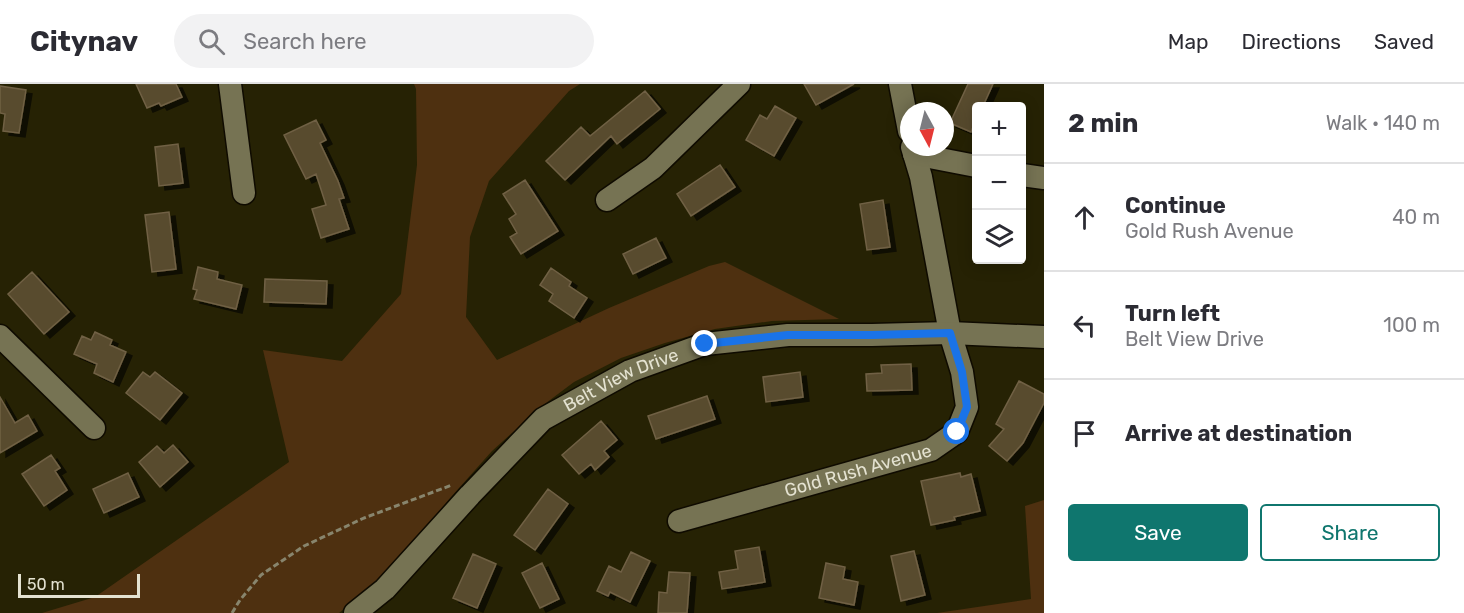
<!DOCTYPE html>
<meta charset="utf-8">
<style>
:root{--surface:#fff;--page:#f2f2f3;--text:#2b2b33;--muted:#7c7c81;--line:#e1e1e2;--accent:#0f766e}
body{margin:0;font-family:Rubik,sans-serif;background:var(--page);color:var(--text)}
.controls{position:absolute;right:18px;top:18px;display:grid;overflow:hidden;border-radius:6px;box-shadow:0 3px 15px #0003}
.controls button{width:54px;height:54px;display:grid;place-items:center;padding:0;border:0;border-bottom:2px solid var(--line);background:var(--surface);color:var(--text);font:30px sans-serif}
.compass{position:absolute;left:900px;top:18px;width:54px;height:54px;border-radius:50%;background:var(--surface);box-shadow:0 3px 15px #0003;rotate:173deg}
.scale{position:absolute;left:18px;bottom:15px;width:122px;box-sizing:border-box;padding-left:6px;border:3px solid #e4e2d1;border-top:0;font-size:16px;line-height:21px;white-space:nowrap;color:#e4e2d1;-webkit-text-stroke:4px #262204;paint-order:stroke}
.stop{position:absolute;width:18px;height:18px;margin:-14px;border:4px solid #1a73e8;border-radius:50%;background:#fff}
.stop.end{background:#1a73e8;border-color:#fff;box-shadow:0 2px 6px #0008}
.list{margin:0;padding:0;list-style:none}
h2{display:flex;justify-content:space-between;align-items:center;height:78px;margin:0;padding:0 24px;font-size:26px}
h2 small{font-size:20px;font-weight:400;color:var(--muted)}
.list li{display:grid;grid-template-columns:39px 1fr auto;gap:18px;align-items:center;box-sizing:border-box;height:108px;padding:0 24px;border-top:2px solid var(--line)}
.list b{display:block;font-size:22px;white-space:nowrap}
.list p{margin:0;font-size:20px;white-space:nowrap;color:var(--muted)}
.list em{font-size:20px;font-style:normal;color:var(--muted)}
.actions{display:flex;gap:12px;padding:18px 24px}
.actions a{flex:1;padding:14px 0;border:2px solid var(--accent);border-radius:6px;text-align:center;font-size:21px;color:var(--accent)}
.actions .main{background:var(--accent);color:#fff}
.icon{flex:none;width:33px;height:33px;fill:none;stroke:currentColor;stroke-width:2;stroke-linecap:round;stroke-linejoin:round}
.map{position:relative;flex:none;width:1044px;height:529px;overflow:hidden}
header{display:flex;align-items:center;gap:36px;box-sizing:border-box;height:84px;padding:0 30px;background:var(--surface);border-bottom:2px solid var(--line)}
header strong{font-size:28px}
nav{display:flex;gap:33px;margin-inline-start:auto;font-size:21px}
.search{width:420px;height:54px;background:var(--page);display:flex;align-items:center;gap:15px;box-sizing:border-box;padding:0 21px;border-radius:33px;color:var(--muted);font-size:22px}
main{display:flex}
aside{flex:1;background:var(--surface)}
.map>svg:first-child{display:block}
</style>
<header>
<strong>Citynav</strong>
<div class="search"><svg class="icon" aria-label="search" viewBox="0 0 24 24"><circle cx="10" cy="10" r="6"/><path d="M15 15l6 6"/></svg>Search here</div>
<nav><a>Map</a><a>Directions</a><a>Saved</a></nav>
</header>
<main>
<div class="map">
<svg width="1044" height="529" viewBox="0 0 1044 529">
<defs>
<filter id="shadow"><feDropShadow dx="6" dy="4" stdDeviation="0" flood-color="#0009"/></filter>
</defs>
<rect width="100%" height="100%" fill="#262204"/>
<path fill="#4e3010" d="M414,0h166l-11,7 -80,90 -19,56 -4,80 31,43 112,-52 100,-42 16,-4 114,57 -67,2 -57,8 -50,14 -44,15 -47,24 -32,24 -50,45 -41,46 -37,45 -40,41 -35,30h-297l53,-16 194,-135 -26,-112 79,11 59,-67 16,-129 -1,-76z
M1044,416v113h-107l94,-14 -6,-93z"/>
<path fill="#594b2f" stroke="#706144" stroke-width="1.5" filter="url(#shadow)" d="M136,0h40l6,13 -21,9 -2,-3 -12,5z
M804,0h50l-38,21z
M968,0h25l-10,22h-7v14l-5,12 -21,-9z
M0,2l26,4 -7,43 -16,-2 2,-17 -5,-1z
M645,7l15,18 -43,35 -6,-8 -46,44 -19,-19 35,-34 9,9z
M775,22l21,12 -22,38 -28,-16 14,-25 7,4z
M316,36l10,20 -6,3 18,38 6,17 -5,1 10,30 -28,9 -9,-29 14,-4 -10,-31 -10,5 -22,-44z
M178,60l5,39 -24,3 -4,-39z
M720,81l15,22 -44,29 -14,-22z
M525,96l33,51 -37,23 -11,-17 7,-4 -8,-14 7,-5 -13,-20z
M883,116l7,47 -23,3 -7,-46z
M169,128l7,57 -24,3 -7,-57z
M656,154l10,20 -33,16 -10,-20z
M198,183l20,5 -1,7 25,6 -6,24 -42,-10 3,-9 -4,-1z
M551,184l20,14 -2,4 18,12 -13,20 -25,-17 4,-7 -13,-9z
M32,188l37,40 -25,22 -36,-40z
M265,195l62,2 -1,23 -62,-2z
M95,248l17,8 -2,5 16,7 -13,30 -19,-9 3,-9 -23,-10 8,-18 9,4z
M911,280l1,26 -45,1 -1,-17 16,-1 -1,-8z
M143,288l7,5 5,-5 27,21 -22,27 -34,-27z
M800,288l3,25 -37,5 -3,-25z
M1019,297l25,13v9l-21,40 -16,18 -18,-15 15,-17 -8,-5z
M707,312l8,23 -59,20 -8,-23z
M0,313l15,26 13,-8 9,16 -37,22z
M601,337l16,19 -13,11 5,6 -14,13 -4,-6 -12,10 -17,-19z
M173,361l15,17 -28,25 -21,-25 18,-16 7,7z
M51,371l9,13 -5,3 12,19 -23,16 -22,-32z
M128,389l11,24 -35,16 -11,-24z
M960,389l1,4 10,-3 9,37 -26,6 1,3 -24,5 -10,-44z
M548,405l20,15 -33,46 -21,-15z
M759,463l6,35 -43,7 -3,-17 19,-3 -3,-18z
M914,467l11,44 -24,6 -10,-45z
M631,468l19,9 -20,41 -20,-10 -2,4 -11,-5 12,-25 12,6z
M473,470l23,10 -19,44 -24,-10z
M542,479l17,36 -19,9 -18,-35z
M826,479l19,4 -2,12 15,3 -4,23 -35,-7z
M669,488l21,1 -3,40h-29l1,-21 8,1z"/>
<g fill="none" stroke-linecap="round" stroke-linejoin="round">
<g stroke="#0f0b00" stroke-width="25">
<g id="minor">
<path d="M230,0l14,109"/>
<path d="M900,0l9,47"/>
<path d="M914,70l62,12"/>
<path d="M1022,91l22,3"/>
<path d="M607,116l46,-32 86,-84"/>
<path d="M0,252l94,92"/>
<path id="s1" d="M679,437l252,-71 26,-18 10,-25 -5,-35 -12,-39 -29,-156 -9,-30"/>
<path id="s2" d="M355,529l30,-24 85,-94 73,-76 87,-48 75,-27 83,-9h84l78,-2 94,4"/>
</g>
</g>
<path stroke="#88856d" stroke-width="3" stroke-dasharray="6 3" stroke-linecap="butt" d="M232,529l8,-13 21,-25 43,-29 60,-28 88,-33"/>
<use href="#minor" stroke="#767353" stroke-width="22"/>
</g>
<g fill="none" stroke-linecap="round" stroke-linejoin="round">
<path stroke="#1a73e8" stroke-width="8" d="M705,260l83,-9h84l78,-2 12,39 5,35 -10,25"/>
</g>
<g text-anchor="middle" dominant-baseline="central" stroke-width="5" stroke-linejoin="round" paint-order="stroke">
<g font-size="18" fill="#e4e2d1" stroke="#262204">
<text stroke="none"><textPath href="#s2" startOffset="358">Belt View Drive</textPath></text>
<text stroke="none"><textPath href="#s1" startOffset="186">Gold Rush Avenue</textPath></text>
</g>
</g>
</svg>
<div class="controls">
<button>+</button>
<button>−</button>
<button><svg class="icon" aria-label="layers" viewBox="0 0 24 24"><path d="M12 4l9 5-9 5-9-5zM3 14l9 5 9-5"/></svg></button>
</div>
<svg class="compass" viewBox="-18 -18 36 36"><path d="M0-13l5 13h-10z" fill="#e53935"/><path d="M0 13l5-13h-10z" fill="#7c7c81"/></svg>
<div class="scale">50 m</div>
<div class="stop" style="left:957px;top:348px"></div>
<div class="stop end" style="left:705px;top:260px"></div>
</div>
<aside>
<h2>2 min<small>Walk · 140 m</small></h2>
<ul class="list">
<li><svg class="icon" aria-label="ahead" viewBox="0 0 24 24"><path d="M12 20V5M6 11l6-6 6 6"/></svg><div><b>Continue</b><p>Gold Rush Avenue</p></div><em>40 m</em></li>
<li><svg class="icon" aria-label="left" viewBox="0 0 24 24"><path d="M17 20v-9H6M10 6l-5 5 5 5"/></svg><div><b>Turn left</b><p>Belt View Drive</p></div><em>100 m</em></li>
<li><svg class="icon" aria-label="arrive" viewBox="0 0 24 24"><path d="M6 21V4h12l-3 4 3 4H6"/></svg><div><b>Arrive at destination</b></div></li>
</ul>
<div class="actions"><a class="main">Save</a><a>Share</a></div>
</aside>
</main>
